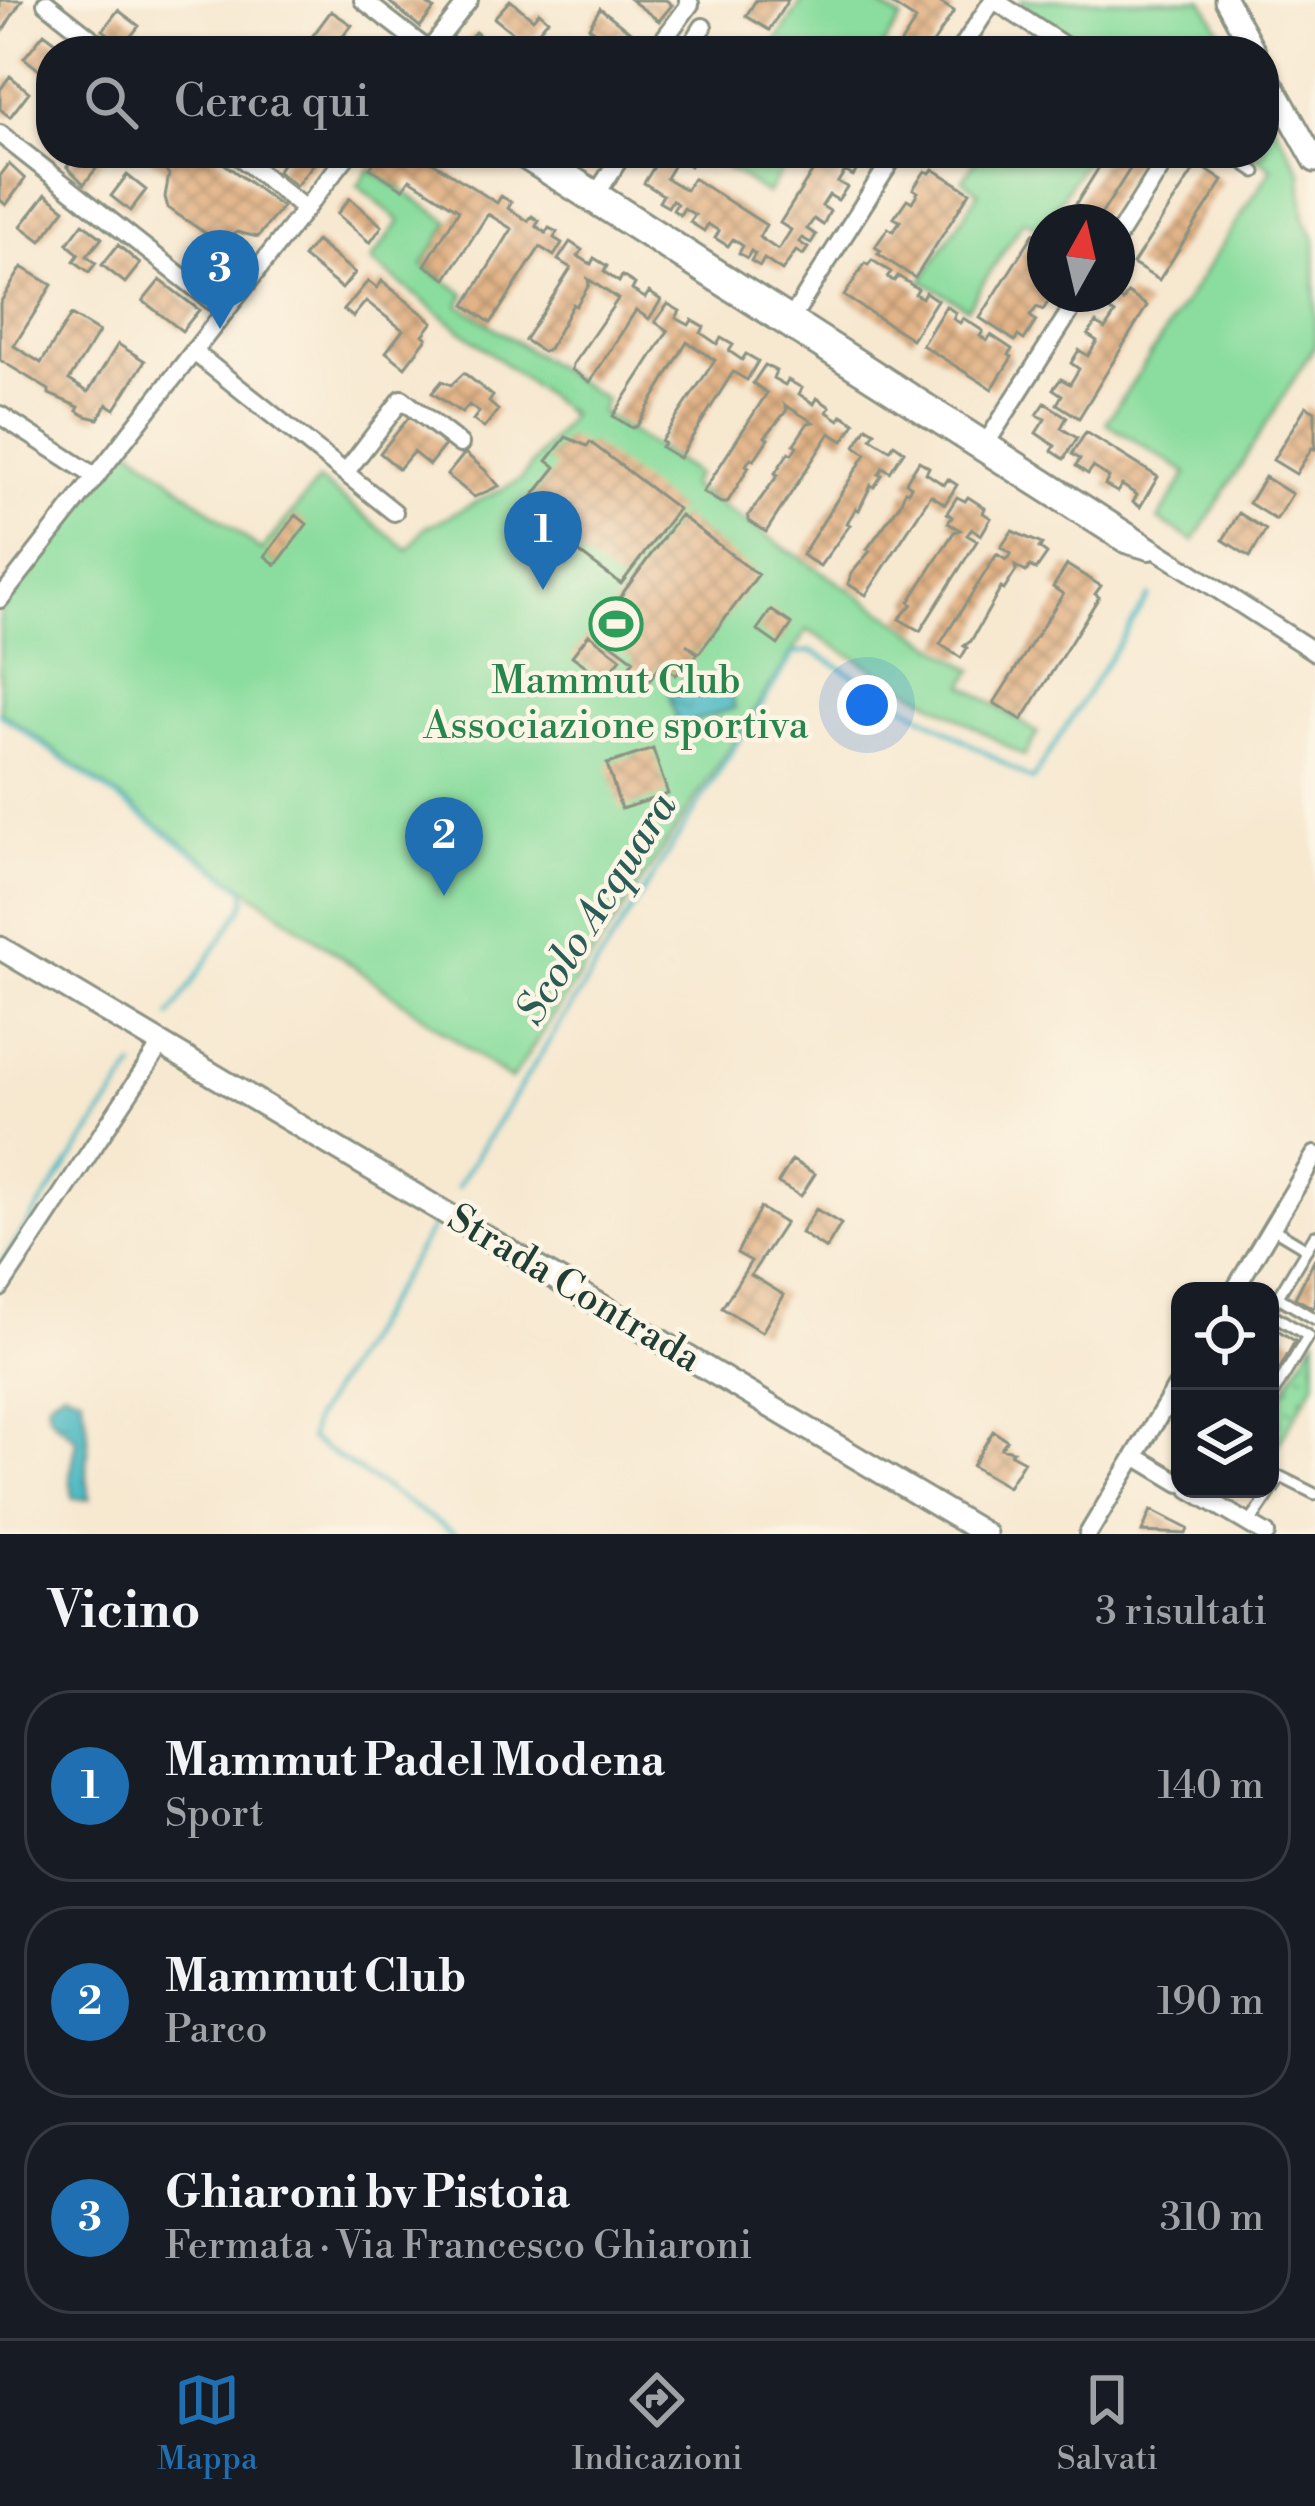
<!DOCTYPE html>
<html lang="it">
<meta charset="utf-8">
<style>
:root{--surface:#171b24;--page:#20242c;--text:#f1f3f6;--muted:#9ea1a6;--line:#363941;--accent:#1f6fb2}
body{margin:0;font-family:"Libre Bodoni",serif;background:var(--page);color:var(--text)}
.controls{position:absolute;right:36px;bottom:36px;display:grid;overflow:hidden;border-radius:24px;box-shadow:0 3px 9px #0004}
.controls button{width:108px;height:108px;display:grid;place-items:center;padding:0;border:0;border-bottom:3px solid var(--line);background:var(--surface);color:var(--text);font:60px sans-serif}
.compass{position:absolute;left:1027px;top:204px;width:108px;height:108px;border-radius:50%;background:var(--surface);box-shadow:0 3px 9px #0004;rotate:8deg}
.you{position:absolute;left:867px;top:705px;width:42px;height:42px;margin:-30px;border:9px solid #fff;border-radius:50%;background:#1a73e8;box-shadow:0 0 0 18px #1a73e833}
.badge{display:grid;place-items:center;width:78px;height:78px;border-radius:50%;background:var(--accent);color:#fff;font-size:39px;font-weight:700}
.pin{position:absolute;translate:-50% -99px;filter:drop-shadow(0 3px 6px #0008)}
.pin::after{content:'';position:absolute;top:63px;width:42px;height:36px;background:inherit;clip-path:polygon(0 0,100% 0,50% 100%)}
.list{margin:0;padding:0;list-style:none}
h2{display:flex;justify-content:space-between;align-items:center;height:156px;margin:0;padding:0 48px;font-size:51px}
h2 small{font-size:39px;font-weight:400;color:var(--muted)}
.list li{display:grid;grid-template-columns:78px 1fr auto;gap:36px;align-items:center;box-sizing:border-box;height:192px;margin:0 24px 24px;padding:0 24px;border:3px solid var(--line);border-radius:48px}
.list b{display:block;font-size:45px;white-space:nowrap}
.list p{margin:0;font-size:39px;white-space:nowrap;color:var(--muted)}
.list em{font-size:39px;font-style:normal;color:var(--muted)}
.icon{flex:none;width:66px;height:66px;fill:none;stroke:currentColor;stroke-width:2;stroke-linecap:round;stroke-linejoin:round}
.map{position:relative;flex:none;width:1315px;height:1534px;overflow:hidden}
.search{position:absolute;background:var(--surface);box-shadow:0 3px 9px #0004;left:36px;right:36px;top:36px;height:132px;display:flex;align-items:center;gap:30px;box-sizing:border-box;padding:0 42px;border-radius:48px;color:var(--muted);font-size:45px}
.sheet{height:804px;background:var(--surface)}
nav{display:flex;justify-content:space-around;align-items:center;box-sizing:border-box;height:168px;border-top:3px solid var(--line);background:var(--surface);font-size:33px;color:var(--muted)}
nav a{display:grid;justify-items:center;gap:6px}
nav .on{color:var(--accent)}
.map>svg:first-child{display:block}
</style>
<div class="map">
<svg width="1315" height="1534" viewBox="0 0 1315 1534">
<defs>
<pattern id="grass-dots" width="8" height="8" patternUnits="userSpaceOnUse" patternTransform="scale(3)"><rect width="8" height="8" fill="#8bdd9f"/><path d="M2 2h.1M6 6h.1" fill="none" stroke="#71b482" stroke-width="1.8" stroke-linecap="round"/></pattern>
<pattern id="water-ripples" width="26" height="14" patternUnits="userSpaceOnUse" patternTransform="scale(3)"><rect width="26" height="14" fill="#49b8c1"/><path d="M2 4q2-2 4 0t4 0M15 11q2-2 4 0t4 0" fill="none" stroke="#3c979e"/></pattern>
<pattern id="building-cross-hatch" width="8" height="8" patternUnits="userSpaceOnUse" patternTransform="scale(3)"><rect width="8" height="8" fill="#e3b488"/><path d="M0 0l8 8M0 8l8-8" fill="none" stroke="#b79470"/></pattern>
</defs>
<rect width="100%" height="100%" fill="#fcf5e5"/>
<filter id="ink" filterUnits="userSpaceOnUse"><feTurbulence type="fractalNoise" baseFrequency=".00833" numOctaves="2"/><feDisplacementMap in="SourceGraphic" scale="24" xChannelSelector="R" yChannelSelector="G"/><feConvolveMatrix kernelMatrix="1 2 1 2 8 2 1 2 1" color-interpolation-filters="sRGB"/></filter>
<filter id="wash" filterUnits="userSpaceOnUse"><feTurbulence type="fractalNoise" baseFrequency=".004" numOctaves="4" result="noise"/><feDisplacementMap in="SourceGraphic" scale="48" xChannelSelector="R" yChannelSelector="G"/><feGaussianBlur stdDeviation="2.7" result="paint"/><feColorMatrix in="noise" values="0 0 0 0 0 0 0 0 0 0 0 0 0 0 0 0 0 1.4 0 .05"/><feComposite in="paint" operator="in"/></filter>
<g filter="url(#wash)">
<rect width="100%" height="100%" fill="#f7e8d0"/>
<path fill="url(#grass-dots)" stroke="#558d6a" stroke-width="3" d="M1315,1338v44l-45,76v-44z"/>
<path fill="#8bdd9f" stroke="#558d6a" stroke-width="3" d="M803,0h68l30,19 -21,32h-110z
M1021,0h182l29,51h-140l-71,-46z
M1264,107l37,65 3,47 11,20v106l-121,196 -36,-21 29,-47 -81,-50 166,-255 -22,-15h14z
M728,153h65l-26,41 -46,-30z
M980,153h110l-49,77 -17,-10 -57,88 -45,-28 57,-88 -16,-12z
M369,169l81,53 -28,43 43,29 -6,11 147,95 -6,12 96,62 -6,12 283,184 -9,15 74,48 -14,23 -217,-126 -296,450 -511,-369v-99l129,-166 132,105 58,-71 89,70 17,-22 95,-48 51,-65 -200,-154 29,-40 -42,-35z"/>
<path fill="url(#water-ripples)" stroke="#347a7a" stroke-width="3" d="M726,678l9,30 -56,18 -10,-31z
M63,1390l18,6c8,28 8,44 6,72 -1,11 3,21 2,31h-16l-3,-23 7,-36c-13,-14 -32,-18 -29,-39z"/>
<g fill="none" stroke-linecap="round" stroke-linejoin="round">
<path stroke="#49b8c1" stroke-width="4.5" d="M0,714l244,175 2,9 -4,10 -72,108
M457,1187l337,-534 18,-2 220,129 117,-184
M433,1226l-120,195 -3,18 145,95
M0,1265l134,-198"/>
</g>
<g id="blocks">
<path fill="url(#building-cross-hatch)" d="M0,0h22l-22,35z
M387,0h35l12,9 -14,18z
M510,0l23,19 6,-7 9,8 -21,24 -33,-26z
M631,0h35l6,5 -13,16z
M756,0h32l-19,30 -23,-14z
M885,0h51l18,11 -26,40h-32l20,-31z
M600,8l38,30 -10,13h-8l-31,-24z
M118,10l21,16 -16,20 -20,-16z
M331,11l21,14 -21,26h-12l-11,-9z
M475,32l23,19h-39z
M44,33l20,15 -13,3v14l-7,9 -20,-16z
M10,76l19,16 -19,25 -10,-8v-19z
M78,153l28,3 -22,28 -17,-17z
M144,153h66l72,54 -24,30 -21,-5 -17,11 -52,-35 -3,-11 4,-23z
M290,153l9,6 5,-6h18l-26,33 -19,-15z
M387,153h31l79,50 4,-7 10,6 -3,6 20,13 4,-5 7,5 -3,5 10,7 3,-5 8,4 -3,6 8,5 -8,13 -14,-9 -49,76 -26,-18 47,-76 -24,-15 -42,65 -21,-14 34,-55 -49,-31 -7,10 -33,-21 8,-11 5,3z
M654,153l9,3 35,-3 -8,13 -12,-8 -12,20 20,12 7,-12 73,47 -7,12 19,13 13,-20 -11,-7 44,-70h32l-2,4 8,5 -9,14 -8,-5 -7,11 9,5 -9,13 -9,-5 -7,11 8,5 -7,14 -9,-6 -7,10 9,6 -5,8 -9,-5 -3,4 9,6 -5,7 -7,-4 -14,20 -18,-12 -4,7 -9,-5 4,-7 -4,-3 -4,7 -8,-5 4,-7 -10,-7 -5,7 -13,-8 4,-7 -11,-7 -4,7 -14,-9 5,-7 -11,-7 -4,7 -7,-5 4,-6 -5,-4 -4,7 -9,-5 4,-7 -19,-12 13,-21 -6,-4z
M1108,153h32l-41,65 -4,4h-25l-4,-2z
M9,164l16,15 -19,26 -6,-5v-24z
M1198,164l25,17 -64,99 -26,-16z
M933,169l37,23 -55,86 -37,-24 3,-3 -6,-4 13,-19 5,3 7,-10 -6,-3 13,-19 5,3 6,-10 -5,-3 12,-18 5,2z
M127,175l19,15 -16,21 -19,-15z
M46,194l19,15 -24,32 -20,-15z
M350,198l32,28 -12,17 -33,-29z
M83,223l19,15 -15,18 9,7 -7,9 -15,-11 5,-7 -12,-10z
M1034,233l11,7v54h8l-10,16 -6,-3 -7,9 6,5 -12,19 -6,-4 -3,5 -35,-23z
M316,241l39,32 -13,16 -39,-32z
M570,242l12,8 -4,6 13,8 3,-6 13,8 -3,6 15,10 3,-6 13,8 -3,6 13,8 4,-6 12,8 -12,19 -13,-9 -46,72 -18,-12 1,-6 45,-65 -30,-20 1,6 -13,21 -3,-2 -24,45 -6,3 -18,-12 46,-72 -13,-8z
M118,245l22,19 -15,19 -23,-18z
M872,260l19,12 -4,5 7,4 4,-5 20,13 -3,5 7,4 3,-6 12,8 -25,39 -68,-43 21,-33 3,2z
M22,267l30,18 -38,61 27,17 30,-48 28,17 -30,48 19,12 30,-48 27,17 -30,48 -8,-5 -9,15 -12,-3 -9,-5 2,-4 -30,-13v-4l-49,-30v-57z
M160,280l39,30 -17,21 -39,-30z
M368,281l9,7 5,-7 51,41 -10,13 4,3 -22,29 -19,-15 17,-22 -37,-29 -13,16 -9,-7z
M1128,293l19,13 -68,112 -22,-14 5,-9 -9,-6 8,-10 9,5 9,-15 -8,-6 8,-13 9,6 9,-15 -9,-6 8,-12 9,6 10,-15 -9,-6 8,-13 9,6z
M668,304l12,7 -4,7 13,7 3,-5 12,7 -3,6 16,11 4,-6 12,7 -4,6 13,9 4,-6 12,7 -11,19 -14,-8 -54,86 -18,-11 3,-4 -3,-2 54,-81 -28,-18 -50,84 -5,2 -19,-12 55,-85 -13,-9z
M946,306l10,7 -3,6 7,4 3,-5 20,13 -3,5 7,5 4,-6 21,14 -3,6 3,2 -20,32 -70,-44z
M765,365l11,6 -3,7 12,7 3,-5 14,8 -3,6 15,10 3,-6 13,9 -3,5 12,8 3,-5 13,8 -12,18 -13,-8 -64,99 -17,-11 -1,-5 30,-41 -3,-2 14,-21 3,2 5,-8 -3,-2 14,-21 5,-1 -28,-17 2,5 -22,27 3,2 -14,21 -3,-2 -5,7 3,2 -22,36h-6l-18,-11 64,-99 -14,-10z
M464,373l29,23 -4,6 9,8 -14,18 -11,-8 6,-8 -10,-7 -7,8 -30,-20 10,-12 9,4z
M1045,403l22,14 -6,11 16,10 -13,21 -12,-8 3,-5 -19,-13 9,-14 -8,-4z
M1306,406l9,5v38l-3,-1 -16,26 -23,-14z
M410,416l35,29 -16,20 -16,-13 -14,17 -19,-16z
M867,427l8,5 -4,6 19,12 4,-6 10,7 -14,21 -7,-5 -4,7 3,1 -8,12 -3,-2 -12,25 -3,-2 -9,15 3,2 -30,41 -18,-11 64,-101 -11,-8z
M1086,432l72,45 -18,30 -7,-5 4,-7 -15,-10 -5,7 -12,-7 4,-8 -16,-10 -5,7 -12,-8 4,-7 -8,-5z
M566,437l21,9 3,-4 88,67 -57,75 -99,-74 34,-43 -9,-6z
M465,453l20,17 14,16 -25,11 -27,-22z
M919,461l10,6 -3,6 18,12 4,-6 9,6 -12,19 -14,-9 -65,100 -18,-11 3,-10 19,-23 -3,-2 33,-45 5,-13 3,1 3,-6 -5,-4z
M1265,477l27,17 -16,26 -27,-17z
M957,497l8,4 3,-4 17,11 -2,5 8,5 -10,17 -9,-6 -5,6 10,6 -57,90 -21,-12 13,-15 -3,-2 45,-70 6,-2 -12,-7 4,-6 -5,-4z
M1239,513l27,17 -16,27 -27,-17z
M296,515l11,9 -31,41 -11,-9z
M680,515l78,60 -59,78 -13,-9 12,10 -22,21 -15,-11 -12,17 -20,-15 5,-6 -39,-29z
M1012,531l30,13 -3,4 8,6 -11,16 -6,-4 -4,6 -11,-6 1,5 -12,19 -3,-2 -30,53 -7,5 3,2 -6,10 -21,-14 57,-90 9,6 5,-6 -10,-7z
M1067,565l34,21 -6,8 4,3 -77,123 -28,-17 69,-109 -10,-7z
M771,610l21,14 -14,21 -21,-15z
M589,634l32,24 -16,22 -33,-24z
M653,749l15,45 -47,15 -14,-45z
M792,1160l23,14 -14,22 -23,-13z
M760,1208l25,15 -34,52 33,20 -22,37 -40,-24 29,-47 -14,-8z
M816,1209l25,15 -15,25 -25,-16z
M1315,1258v48l-2,2 -18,-10z
M1276,1329l19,12 -25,46v-53z
M993,1431l14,9 -6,8 12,3 -2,3 13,7 -16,26 -36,-21z
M1151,1510l37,19 -2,5 -44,-2z"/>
</g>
</g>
<g filter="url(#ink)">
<use href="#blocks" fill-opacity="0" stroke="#8b9282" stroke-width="3"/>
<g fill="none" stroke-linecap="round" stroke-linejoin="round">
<g stroke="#8b9282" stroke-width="15">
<path id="service" d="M1227,153l29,19
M1272,1228l35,21
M1278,1297l37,22
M1270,1310l45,-75
M1270,1313l38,23 -38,63
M1249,1524l32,-47 34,17"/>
</g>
<g stroke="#8b9282" stroke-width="22">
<path id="minor" d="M363,0l66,51
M994,0l78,51
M46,3l61,48
M429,51l40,-51
M655,51l35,-47 -2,-4
M688,51l15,-24
M960,51l33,-51
M0,134l225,177
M235,153l70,56
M512,153l613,391 24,7
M539,153l776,499
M594,198l29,-45
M1117,237l53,-84
M789,322l107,-169
M194,352l200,160
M0,415l96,62
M985,445l96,-151
M345,473l57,-74 58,45
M0,599l349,-446
M0,1288l162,-245
M1234,1291l81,-136
M1135,1456l45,27
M1190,1489l76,45
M1088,1534l92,-153"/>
</g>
<g stroke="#8b9282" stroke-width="27">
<path id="tertiary" d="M1226,0l28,51
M1264,70l51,91
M0,948l985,586"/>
</g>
<use href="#service" stroke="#fff" stroke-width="9"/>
<use href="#minor" stroke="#fff" stroke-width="16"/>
<use href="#tertiary" stroke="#fff" stroke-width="21"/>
</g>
</g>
<defs>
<g id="stadium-ring" transform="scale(2.7)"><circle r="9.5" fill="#fcf5e5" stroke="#2e9e5b" stroke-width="1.5"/><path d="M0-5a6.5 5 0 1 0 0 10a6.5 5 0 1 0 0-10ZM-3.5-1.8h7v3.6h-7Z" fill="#2e9e5b"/></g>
</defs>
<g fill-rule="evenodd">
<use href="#stadium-ring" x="616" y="624"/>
</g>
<g text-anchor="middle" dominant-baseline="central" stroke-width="9" stroke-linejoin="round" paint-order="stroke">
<g font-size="39" fill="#27864d" stroke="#fcf5e5">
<text x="616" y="681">Mammut Club<tspan x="616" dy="45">Associazione sportiva</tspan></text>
</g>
<g font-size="39" fill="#1f3d34" stroke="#fcf5e5">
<text transform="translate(574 1289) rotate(31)">Strada Contrada</text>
</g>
<g font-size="42" font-style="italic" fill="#2a5c57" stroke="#fcf5e5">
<text transform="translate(597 909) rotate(-58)">Scolo Acquara</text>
</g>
</g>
</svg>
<div class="controls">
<button><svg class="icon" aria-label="locate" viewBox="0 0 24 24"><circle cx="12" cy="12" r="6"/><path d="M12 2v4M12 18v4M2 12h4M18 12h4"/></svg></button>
<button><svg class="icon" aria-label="layers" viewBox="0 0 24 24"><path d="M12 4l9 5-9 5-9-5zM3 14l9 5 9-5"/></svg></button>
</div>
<svg class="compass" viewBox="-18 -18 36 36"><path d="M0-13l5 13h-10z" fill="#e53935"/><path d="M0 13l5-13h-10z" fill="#9ea1a6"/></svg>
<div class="you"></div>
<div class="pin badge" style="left:543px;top:590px">1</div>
<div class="pin badge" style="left:444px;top:896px">2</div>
<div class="pin badge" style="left:220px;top:329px">3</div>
<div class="search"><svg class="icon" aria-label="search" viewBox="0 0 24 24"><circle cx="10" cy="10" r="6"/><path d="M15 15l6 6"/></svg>Cerca qui</div>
</div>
<section class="sheet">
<h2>Vicino<small>3 risultati</small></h2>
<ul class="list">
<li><span class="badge">1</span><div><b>Mammut Padel Modena</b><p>Sport</p></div><em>140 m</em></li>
<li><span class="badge">2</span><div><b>Mammut Club</b><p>Parco</p></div><em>190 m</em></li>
<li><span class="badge">3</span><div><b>Ghiaroni bv Pistoia</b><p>Fermata · Via Francesco Ghiaroni</p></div><em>310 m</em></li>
</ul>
</section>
<nav>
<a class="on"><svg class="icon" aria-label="map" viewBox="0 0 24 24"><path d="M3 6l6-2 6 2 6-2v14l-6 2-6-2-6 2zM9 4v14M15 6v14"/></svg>Mappa</a>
<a><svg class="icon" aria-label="directions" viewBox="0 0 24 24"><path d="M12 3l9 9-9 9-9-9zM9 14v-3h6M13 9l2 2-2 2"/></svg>Indicazioni</a>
<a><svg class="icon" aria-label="saved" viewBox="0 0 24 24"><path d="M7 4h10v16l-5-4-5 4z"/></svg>Salvati</a>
</nav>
